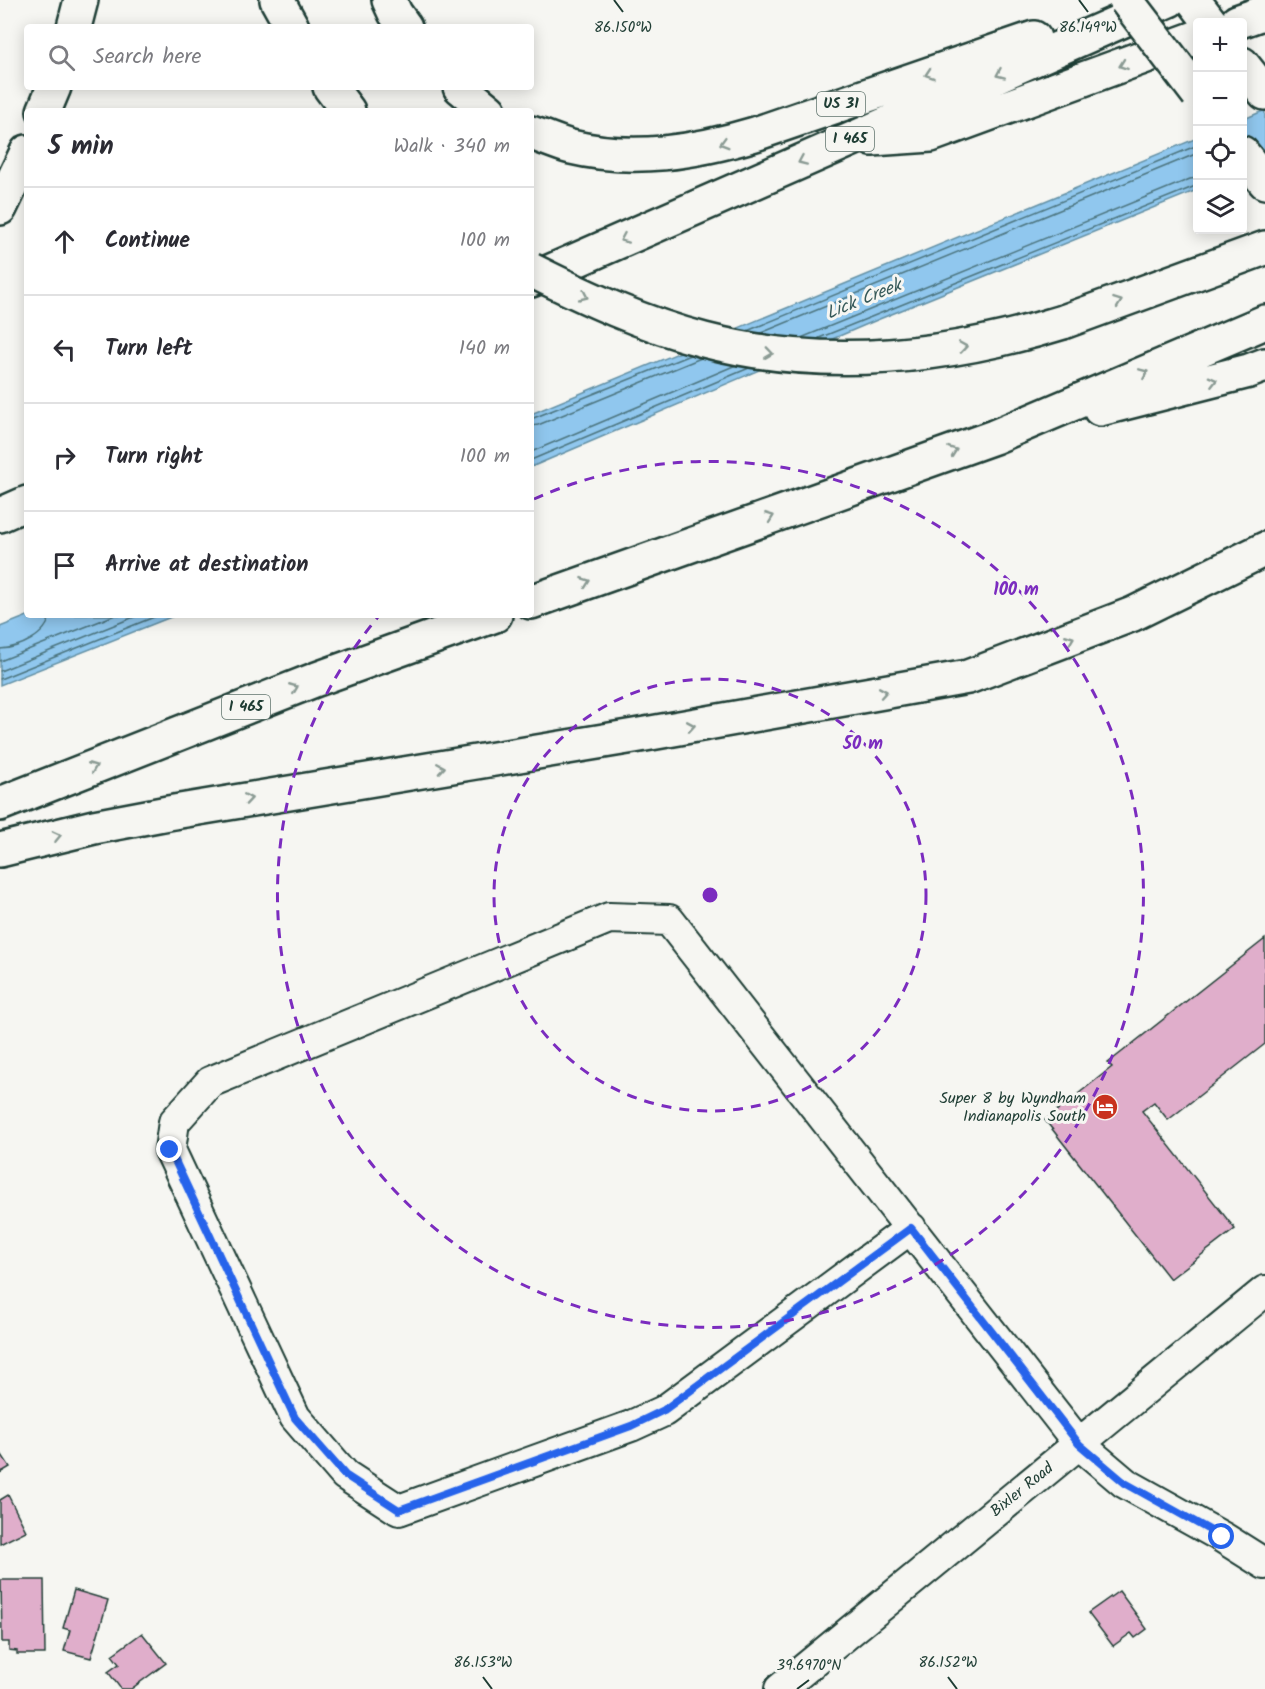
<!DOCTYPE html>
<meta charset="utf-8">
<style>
:root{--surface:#fff;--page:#f2f2f3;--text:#2b2b33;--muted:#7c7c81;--line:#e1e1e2}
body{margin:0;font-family:Kalam,sans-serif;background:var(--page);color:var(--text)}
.controls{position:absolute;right:18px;top:18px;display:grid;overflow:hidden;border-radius:6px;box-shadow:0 3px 15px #0003}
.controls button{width:54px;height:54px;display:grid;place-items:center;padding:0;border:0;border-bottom:2px solid var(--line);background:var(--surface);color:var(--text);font:30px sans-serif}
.stop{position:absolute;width:18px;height:18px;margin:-14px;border:4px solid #2563eb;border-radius:50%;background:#fff}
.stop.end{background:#2563eb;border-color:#fff;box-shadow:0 2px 6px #0008}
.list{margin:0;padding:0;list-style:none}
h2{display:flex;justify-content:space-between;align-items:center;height:78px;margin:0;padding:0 24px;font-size:26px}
h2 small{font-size:20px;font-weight:400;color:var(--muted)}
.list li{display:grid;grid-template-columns:39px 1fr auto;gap:18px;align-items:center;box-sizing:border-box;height:108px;padding:0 24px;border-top:2px solid var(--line)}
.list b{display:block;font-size:22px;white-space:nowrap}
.list em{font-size:20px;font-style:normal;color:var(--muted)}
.icon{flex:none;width:33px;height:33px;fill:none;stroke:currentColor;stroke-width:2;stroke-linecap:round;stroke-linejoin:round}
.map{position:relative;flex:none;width:1265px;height:1689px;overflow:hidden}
.search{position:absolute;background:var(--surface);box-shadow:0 3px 15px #0003;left:24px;top:24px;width:510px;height:66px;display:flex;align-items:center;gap:15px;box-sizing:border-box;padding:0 21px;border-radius:6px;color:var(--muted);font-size:22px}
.panel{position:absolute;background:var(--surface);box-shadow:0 3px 15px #0003;left:24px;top:108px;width:510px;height:510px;border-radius:6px}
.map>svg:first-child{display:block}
</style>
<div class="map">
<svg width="1265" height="1689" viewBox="0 0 1265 1689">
<rect width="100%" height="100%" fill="#f6f6f2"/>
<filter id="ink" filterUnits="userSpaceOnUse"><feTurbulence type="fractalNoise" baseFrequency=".0167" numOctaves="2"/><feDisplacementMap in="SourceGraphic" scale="12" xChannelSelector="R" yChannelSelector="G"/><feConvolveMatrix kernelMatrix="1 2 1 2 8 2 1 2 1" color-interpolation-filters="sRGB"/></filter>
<g filter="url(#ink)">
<path fill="#90c7ee" stroke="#6390a4" stroke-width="1.5" d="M1265,110v53l-23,9v-52z
M1197,138v52l-320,130 -346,147v-53z
M30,615h146l-176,70v-58z"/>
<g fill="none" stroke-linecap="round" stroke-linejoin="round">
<path stroke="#4c747e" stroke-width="1.5" d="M747,331l451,-186
M761,333l437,-180
M801,338l389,-159 8,-1
M819,338l379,-153
M531,419l159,-64
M531,426l7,-1 163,-67
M531,452l205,-87
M531,460l218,-92
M0,649c19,-1 47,-13 50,-34
M0,661l115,-46
M0,671l139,-56
M0,679l159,-64"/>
</g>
<path fill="#e0aecb" stroke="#1f3d34" stroke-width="1.5" d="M1265,939v105l-97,76 -14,-18 -12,9 93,118 -65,50 -125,-159 67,-53 -4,-4z
M0,1452l10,15 -10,6z
M8,1495l18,36 -26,13v-44z
M1,1580h43l1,74h-28v-3l-8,-1v-8h-7z
M74,1590l34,10 -17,58 -27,-7 6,-21 -7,-2z
M1119,1591l28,38 -12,9 -4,-5 -18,13 -25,-33z
M142,1633l24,30 -35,26h-10l-13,-17 11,-8 -7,-9z"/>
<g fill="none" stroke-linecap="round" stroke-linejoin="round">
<g stroke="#1f3d34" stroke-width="34">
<path id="street" d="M911,1228l-247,183 -33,15 -232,84 -54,-35 -50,-58 -125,-267 4,-28 36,-40 399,-164 60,2 410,524 46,39 97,54 43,27
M780,1689l485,-398"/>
</g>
<g stroke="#1f3d34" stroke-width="38">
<path id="primary" d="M1193,0l17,22
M1242,64l23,29
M1242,153l23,29"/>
</g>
<g stroke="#1f3d34" stroke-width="38">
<path id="highway" d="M277,0l15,27
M389,0l6,13 10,14
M1237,22l28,-10
M74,27l7,-27
M330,87l18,24
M460,87l29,24
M44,111l10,-24
M531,133c13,4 26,10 40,14 62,15 124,5 184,-13l279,-96
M872,139l59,-4 267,-98
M0,208l27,-56
M531,280l638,-280
M1063,322l202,-74
M1100,409l149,-38 16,-6
M0,515l27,-12
M531,602l463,-165 271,-115
M0,804l317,-125 178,-64
M0,850l94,-23 74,-14 466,-77 334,-59 165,-63 132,-65"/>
</g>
<use href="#street" stroke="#f6f6f2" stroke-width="30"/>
<use href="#primary" stroke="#f6f6f2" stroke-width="33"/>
<use href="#highway" stroke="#f6f6f2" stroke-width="33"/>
<g stroke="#1f3d34" stroke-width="38" stroke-linecap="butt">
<path id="primary-bridge" d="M1126,0l72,94"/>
</g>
<g stroke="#1f3d34" stroke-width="38" stroke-linecap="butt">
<path id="highway-bridge" d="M531,270c56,28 112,54 173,70 119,31 243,18 359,-18"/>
</g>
<use href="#primary-bridge" stroke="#f6f6f2" stroke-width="33"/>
<use href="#highway-bridge" stroke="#f6f6f2" stroke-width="33"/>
</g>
<defs><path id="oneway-chevron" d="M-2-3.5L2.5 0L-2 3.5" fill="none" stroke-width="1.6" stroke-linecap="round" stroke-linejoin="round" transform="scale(1.5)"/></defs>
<g stroke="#8a9a93">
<use href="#oneway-chevron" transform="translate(1123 65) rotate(160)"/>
<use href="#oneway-chevron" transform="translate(929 74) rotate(161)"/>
<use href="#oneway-chevron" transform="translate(1000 74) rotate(156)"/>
<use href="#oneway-chevron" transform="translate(724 143) rotate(164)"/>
<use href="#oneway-chevron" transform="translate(802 161) rotate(156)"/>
<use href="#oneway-chevron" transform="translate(624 239) rotate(156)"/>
<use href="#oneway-chevron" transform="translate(584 296) rotate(25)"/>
<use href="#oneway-chevron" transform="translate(1118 302) rotate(-20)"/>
<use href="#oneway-chevron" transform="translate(963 347) rotate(-9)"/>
<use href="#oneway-chevron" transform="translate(769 353) rotate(8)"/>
<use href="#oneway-chevron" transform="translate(1144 373) rotate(-23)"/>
<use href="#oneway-chevron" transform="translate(1213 381) rotate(-14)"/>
<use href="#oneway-chevron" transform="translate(953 451) rotate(-20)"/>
<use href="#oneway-chevron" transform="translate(770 517) rotate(-20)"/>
<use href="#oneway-chevron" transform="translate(586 582) rotate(-20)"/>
<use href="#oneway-chevron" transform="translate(1070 639) rotate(-22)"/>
<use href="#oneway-chevron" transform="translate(294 688) rotate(-22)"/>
<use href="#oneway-chevron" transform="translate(883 692) rotate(-10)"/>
<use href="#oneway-chevron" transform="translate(691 726) rotate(-10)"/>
<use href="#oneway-chevron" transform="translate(93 767) rotate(-22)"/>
<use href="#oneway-chevron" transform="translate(441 768) rotate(-9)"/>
<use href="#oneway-chevron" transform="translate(248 799) rotate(-9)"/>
<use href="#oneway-chevron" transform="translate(57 836) rotate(-13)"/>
</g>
</g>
<g fill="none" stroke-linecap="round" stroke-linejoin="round" filter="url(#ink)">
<path stroke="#2563eb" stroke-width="8" d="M170,1150l125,268 50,57 54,35 232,-84 33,-16 247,-182 168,216 46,39 97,54"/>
</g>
<path fill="none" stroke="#1f3d34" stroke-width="2" d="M614,0l9,12M1079,0l9,12M483,1677l9,12M948,1677l9,12M797,1689l12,-9"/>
<g fill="none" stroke="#7b2cbf" stroke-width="3" stroke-dasharray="10 8">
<circle cx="710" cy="895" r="216"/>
<path d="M534 499A433 433 0 1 1 378 617"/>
</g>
<defs>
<g id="hotel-disc" transform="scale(1.35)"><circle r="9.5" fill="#c8321e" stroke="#f6f6f2"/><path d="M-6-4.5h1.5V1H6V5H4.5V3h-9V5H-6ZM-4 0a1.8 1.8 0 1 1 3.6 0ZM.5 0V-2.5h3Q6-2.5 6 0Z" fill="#fff"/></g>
</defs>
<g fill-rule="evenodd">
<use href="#hotel-disc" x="1105" y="1107"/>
</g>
<g text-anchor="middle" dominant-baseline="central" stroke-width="6" stroke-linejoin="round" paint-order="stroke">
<g fill="#f6f6f2" stroke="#60746d" stroke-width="1.5">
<rect x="817" y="92" width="48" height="24" rx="4.5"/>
<rect x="826" y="127" width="48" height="24" rx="4.5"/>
<rect x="222" y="695" width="48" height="24" rx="4.5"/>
</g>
<g font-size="15" font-weight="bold" fill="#1f3d34">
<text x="841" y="104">US 31</text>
<text x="850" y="139">I 465</text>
<text x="246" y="707">I 465</text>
</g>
<g font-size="16" fill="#1f3d34" stroke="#f6f6f2" text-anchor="end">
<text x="1086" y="1098">Super 8 by Wyndham<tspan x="1086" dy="18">Indianapolis South</tspan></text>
</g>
<g font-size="16" fill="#1f3d34" stroke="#f6f6f2">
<text transform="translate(1022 1490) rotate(-39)">Bixler Road</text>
</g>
<g font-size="18" font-style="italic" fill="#365959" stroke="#f6f6f2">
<text transform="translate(864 300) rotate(-22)">Lick Creek</text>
</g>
</g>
<g font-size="15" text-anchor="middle" fill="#1f3d34" stroke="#f6f6f2" stroke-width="6" stroke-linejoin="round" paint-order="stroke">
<text x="623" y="32">86.150°W</text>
<text x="1088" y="32">86.149°W</text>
<text x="483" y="1667">86.153°W</text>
<text x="948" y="1667">86.152°W</text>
<text x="809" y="1670">39.6970°N</text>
</g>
<circle cx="710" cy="895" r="9" fill="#7b2cbf" stroke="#f6f6f2" stroke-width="3"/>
<g font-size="18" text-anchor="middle" font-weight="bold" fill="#7b2cbf" stroke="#f6f6f2" stroke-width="6" stroke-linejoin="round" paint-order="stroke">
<text x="1016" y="595">100 m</text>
<text x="863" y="749">50 m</text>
</g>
</svg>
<div class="controls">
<button>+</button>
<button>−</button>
<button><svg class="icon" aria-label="locate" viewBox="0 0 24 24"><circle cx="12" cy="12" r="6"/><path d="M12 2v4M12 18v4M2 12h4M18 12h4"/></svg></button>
<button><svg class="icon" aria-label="layers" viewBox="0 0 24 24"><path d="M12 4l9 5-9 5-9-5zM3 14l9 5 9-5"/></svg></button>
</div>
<div class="stop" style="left:1222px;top:1537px"></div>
<div class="stop end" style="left:170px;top:1150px"></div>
<div class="search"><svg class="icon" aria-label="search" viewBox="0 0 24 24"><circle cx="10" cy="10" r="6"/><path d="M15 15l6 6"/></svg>Search here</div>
<section class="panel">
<h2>5 min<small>Walk · 340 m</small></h2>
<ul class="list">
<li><svg class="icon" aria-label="ahead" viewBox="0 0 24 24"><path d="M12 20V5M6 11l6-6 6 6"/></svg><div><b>Continue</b></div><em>100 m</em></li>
<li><svg class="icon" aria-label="left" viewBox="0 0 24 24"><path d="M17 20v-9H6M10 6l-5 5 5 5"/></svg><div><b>Turn left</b></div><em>140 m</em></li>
<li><svg class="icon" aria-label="right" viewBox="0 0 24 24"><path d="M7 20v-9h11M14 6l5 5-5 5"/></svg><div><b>Turn right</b></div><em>100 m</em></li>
<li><svg class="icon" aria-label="arrive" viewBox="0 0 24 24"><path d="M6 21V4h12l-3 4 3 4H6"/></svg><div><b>Arrive at destination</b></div></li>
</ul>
</section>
</div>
